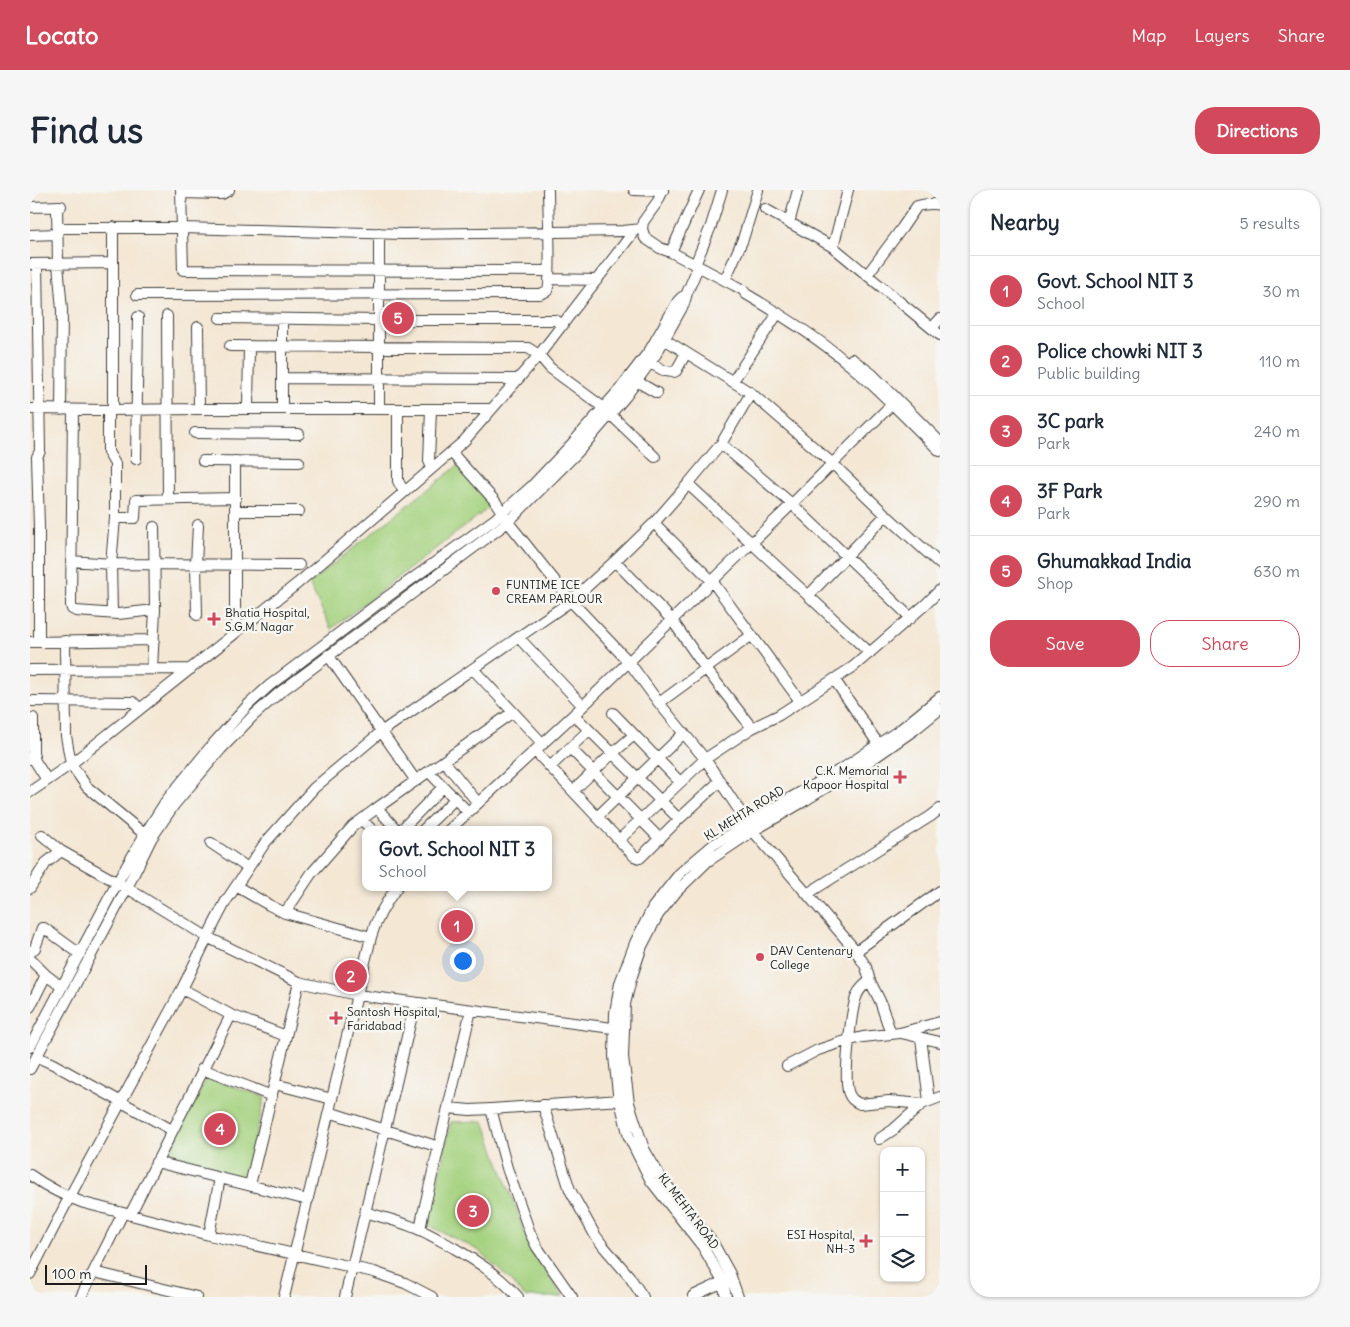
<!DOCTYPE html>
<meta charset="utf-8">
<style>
:root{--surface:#fff;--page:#f6f6f7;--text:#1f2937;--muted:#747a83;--line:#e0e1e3;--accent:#d1495b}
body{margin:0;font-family:Delius,sans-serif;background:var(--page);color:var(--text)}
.controls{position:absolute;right:15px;bottom:15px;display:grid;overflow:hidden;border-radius:10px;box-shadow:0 1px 4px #0004}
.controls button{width:45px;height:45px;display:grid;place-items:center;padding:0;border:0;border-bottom:1px solid var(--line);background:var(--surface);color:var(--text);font:25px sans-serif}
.scale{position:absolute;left:15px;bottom:12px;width:102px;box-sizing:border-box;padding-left:5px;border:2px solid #1c1c1c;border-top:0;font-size:14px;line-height:18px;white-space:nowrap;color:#1c1c1c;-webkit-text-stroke:4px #f6f6f2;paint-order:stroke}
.you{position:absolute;left:432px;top:770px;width:18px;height:18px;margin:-12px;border:4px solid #fff;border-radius:50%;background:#1a73e8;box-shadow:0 0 0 8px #1a73e833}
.badge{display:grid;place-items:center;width:32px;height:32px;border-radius:50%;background:var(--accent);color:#fff;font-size:16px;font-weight:700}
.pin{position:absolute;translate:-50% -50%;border:2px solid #fff;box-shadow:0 1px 5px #0006}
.popup{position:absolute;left:332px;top:636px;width:190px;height:65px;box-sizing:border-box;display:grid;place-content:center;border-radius:10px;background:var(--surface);filter:drop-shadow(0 1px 4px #0005);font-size:16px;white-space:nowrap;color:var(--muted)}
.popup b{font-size:19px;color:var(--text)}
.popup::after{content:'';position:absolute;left:50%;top:100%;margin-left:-10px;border:10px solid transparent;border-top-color:var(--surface)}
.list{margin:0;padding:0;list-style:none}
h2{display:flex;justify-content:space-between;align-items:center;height:65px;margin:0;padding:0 20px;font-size:21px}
h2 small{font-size:16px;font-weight:400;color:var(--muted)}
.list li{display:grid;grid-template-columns:32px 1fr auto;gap:15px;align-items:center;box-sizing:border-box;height:70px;padding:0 20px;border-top:1px solid var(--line)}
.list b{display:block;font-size:19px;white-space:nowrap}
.list p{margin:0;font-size:16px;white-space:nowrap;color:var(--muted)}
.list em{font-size:16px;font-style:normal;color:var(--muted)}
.actions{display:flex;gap:10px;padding:15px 20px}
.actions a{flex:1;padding:11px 0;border:1px solid var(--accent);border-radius:20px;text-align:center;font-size:18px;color:var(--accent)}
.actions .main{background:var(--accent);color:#fff}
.icon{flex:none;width:28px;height:28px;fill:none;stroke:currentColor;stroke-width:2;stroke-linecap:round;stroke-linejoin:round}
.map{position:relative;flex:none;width:910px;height:1107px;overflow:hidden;border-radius:20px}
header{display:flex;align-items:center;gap:30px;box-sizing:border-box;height:70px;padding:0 25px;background:var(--accent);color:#fff}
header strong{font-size:24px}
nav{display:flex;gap:28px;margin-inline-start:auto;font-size:18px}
.intro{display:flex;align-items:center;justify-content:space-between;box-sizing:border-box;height:120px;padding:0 30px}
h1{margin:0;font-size:35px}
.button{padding:12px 22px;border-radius:20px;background:var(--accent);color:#fff;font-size:18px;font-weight:700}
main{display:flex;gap:30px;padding:0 30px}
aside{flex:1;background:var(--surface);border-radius:20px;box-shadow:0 1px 4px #0004}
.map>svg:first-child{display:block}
</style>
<header>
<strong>Locato</strong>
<nav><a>Map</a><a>Layers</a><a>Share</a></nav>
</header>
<div class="intro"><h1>Find us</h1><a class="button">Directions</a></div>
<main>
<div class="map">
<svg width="910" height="1107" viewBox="0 0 910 1107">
<rect width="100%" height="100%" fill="#f6f6f2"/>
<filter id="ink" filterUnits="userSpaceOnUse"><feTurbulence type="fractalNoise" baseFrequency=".02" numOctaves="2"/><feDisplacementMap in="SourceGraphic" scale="10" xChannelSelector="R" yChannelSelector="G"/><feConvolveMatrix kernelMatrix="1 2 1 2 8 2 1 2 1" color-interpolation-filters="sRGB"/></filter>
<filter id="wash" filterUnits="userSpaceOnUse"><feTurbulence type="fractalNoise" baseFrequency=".0096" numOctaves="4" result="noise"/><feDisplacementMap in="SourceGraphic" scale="20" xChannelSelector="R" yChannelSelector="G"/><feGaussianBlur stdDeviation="1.12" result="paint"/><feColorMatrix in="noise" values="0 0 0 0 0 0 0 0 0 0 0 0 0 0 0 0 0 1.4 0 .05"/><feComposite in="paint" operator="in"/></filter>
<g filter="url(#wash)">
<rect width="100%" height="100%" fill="#f4e7d4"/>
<path fill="#a5d27f" stroke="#60774e" d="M430,274l35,39 -164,126 -22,-46z
M177,888l58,19 -20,83 -80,-19z
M454,931l47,129 32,47h-38l-15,-17 -32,-30 -50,-25 23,-103z"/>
</g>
<g filter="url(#ink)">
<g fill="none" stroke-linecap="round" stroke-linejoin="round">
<g stroke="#3c3a38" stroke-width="12">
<path id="minor" d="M151,0l2,80 366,1
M604,0l29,1
M633,0l-5,11 -15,21 -1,7 3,9 15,10 11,4 63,33 9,5 3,4c34,20 68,41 99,67 34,27 63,60 95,90
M151,3l41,1 7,-4
M27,16l1,58 4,46 -1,100
M0,17l31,-1
M735,19l68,38 107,88
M759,33l9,-33
M83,37v183
M27,38h125l221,6 220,-3 19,-2
M0,45l27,-1
M803,57l15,-57
M641,62l28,-62
M1,74l82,-1
M7,74l3,187 -3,6 2,70v115
M665,75l16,-39 11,-36
M837,85l35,-47 15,-22c8,-2 15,-3 23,-1
M519,89l48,1
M695,90l18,-41 15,-49
M107,105l403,-1c2,-1 6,-2 7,-3 5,-6 1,-88 1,-101
M137,126l1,183
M190,128l159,2h176l8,5
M168,137l1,82
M902,138l8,-9
M634,149l87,54 82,71 53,51 54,49
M200,156l298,2 11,7 11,13 54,40
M822,169l20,15 68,68
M620,173l15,8 9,1 2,-1 10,-18
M252,188l235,1
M606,191l21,12
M703,191l45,-68
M0,219l78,1 91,-1h292
M218,219l1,-63
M252,219v-90
M349,219v-176
M368,219v72l6,11
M401,219l-2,52 3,7
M43,220l-2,195 1,4 4,2 42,3 37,-4 -3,59
M78,220v42l7,12v54l-4,46 1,49
M580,224l45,43
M165,243l104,1
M691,254l71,60 119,114
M421,262l44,49 13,21 63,79 58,61 30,41 46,56 48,72 103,120 84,-60
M106,269l2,-142
M173,271l96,1
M205,271v149l3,21
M658,294l182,169
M205,321h64
M85,328h20l1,-18 99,-2
M624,333l58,58 88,120
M124,337l1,83
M41,371l40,3 188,1
M585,371l57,59 34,49 46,59
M778,406l78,-81
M167,425l-1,-51 2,-39
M489,448l64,68
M35,451l1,95 5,28 16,23 62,51
M0,452l124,-2
M298,465l88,126
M443,479l70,75
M0,480l161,-1
M804,489l47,69
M0,511l103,1 7,7
M629,513l93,-68
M583,523l67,69
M544,525l105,104
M540,558l90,91
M505,561l99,105 6,2 39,-39 41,-38
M3,563l2,8 12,19
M0,569l3,-6v-35
M414,571l34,42
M520,577l39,-37
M399,582l39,40
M543,601l40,-38 21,-18
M0,602l41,-28 227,-181 166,-142 75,-86 93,-121 1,-4
M347,618l20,22
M567,627l87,-84
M332,630l10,10
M371,640l42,-43
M393,640l32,-31
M419,640l134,-124 209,-202 105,-105
M12,645l19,16 66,37 80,49 92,45 58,13 263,34
M589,650l86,-81 47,-31 27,-13 74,-48 73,-63 14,-14
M181,653l37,25
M206,696l33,19 16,8 86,24
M0,698l16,-25 15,-12
M777,704l124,-78 9,-7
M255,723l26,-39 42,-48 24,-18 136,-96
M826,761l10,16 4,14c-5,3 -11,9 -13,14 -6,13 -14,87 -8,99 2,5 6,8 11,10l29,-3 33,3
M0,763l5,-5 7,-20h2l36,26
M0,769l16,16 16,12
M840,791l10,20 11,33
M152,799l49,26 55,21
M0,817l16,-32
M871,843l39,9
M891,848l8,63
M0,857l87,-164 28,-49 21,-33 46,-56 37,-41 21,-19 117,-88 108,-78 37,-33 38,-40 50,-57 30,-39 28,-49 4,-4
M7,867l16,7 119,66
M757,876l31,-16 24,-8 21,-5 37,-4 40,-11
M0,879l97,-181 24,-49 23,-34 47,-56 32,-33 26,-23 229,-171 69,-69 49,-57 30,-42 28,-50 3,-11 11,-26
M172,879l70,27
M245,894l57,15
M513,915l27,85 25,45 9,12 25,29 14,21
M418,918l22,2 21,-1 129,-9
M461,919l16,59 23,65 7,14 35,50
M299,922l110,35
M849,949l14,-9 29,-26 18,-7
M126,972l152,38
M0,985c17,12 34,21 54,28l125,32 165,37 31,11 27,14
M220,995l49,-203
M335,1022c16,5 33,9 48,15 14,5 28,14 41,21 24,14 46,28 64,49
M100,1025l101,-200
M390,1040l3,-16 48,-204
M179,1045l11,-57
M64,1082l103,25
M0,1084l39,-76 113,-209 32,-65 12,-23 39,-58 49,-55 67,-56 190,-131 44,-40 39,-38 34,-39 33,-40 30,-51
M663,1106l30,-14
M51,1107l42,-84
M254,1107l87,-360c5,-18 15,-35 26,-50
M315,1107l70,-294
M696,1107l-3,-15 -20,-35 -52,-66 -22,-44 -11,-44 -4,-37 1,-43 5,-30 15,-40 18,-36 27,-34 33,-28 65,-40 67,-38 56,-38 39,-32
M708,1107l-8,-23 -17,-31 -52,-65 -17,-29 -15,-46 -6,-46 2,-53 6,-25 11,-33 16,-31 19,-24 31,-30 45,-30 53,-31 68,-42 40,-28 26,-21"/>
</g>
<use href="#minor" stroke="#fff" stroke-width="10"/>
</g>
</g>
<g fill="#d1495b" stroke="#f6f6f2" stroke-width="2">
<circle cx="466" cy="401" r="5"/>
<path d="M181.5 421.5h5v5h5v5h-5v5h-5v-5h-5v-5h5z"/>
<path d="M867.5 579.5h5v5h5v5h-5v5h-5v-5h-5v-5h5z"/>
<circle cx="730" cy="767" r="5"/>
<path d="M303.5 820.5h5v5h5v5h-5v5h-5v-5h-5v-5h5z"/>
<path d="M833.5 1043.5h5v5h5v5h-5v5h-5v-5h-5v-5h5z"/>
</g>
<g text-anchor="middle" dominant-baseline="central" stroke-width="5" stroke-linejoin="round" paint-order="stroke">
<g font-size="12" fill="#1c1c1c" stroke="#f6f6f2" text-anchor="start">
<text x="476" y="394">FUNTIME ICE<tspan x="476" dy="14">CREAM PARLOUR</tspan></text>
<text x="195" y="422">Bhatia Hospital,<tspan x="195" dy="14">S.G.M. Nagar</tspan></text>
<text x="859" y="580" text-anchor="end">C.K. Memorial<tspan x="859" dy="14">Kapoor Hospital</tspan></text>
<text x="740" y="760">DAV Centenary<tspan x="740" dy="14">College</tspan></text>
<text x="317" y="821">Santosh Hospital,<tspan x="317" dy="14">Faridabad</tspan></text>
<text x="825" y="1044" text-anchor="end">ESI Hospital,<tspan x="825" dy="14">NH-3</tspan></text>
</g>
<g font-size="12" fill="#1c1c1c" stroke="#f6f6f2">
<text transform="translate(714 623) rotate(-32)">KL MEHTA ROAD</text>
<text transform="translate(659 1021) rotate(53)">KL MEHTA ROAD</text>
</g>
</g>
</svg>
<div class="controls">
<button>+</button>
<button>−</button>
<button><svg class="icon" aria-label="layers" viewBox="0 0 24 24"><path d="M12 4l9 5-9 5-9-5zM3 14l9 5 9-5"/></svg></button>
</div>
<div class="scale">100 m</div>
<div class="you"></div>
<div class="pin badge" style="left:427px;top:736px">1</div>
<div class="popup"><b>Govt. School NIT 3</b>School</div>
<div class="pin badge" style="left:321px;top:786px">2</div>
<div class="pin badge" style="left:443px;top:1021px">3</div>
<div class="pin badge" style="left:190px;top:939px">4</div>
<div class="pin badge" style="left:368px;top:128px">5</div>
</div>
<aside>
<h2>Nearby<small>5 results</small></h2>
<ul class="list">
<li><span class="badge">1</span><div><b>Govt. School NIT 3</b><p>School</p></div><em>30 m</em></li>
<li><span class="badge">2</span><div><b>Police chowki NIT 3</b><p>Public building</p></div><em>110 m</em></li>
<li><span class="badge">3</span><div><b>3C park</b><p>Park</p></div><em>240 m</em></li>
<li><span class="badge">4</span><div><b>3F Park</b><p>Park</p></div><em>290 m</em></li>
<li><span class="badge">5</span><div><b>Ghumakkad India</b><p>Shop</p></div><em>630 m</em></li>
</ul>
<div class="actions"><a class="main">Save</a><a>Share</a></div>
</aside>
</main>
